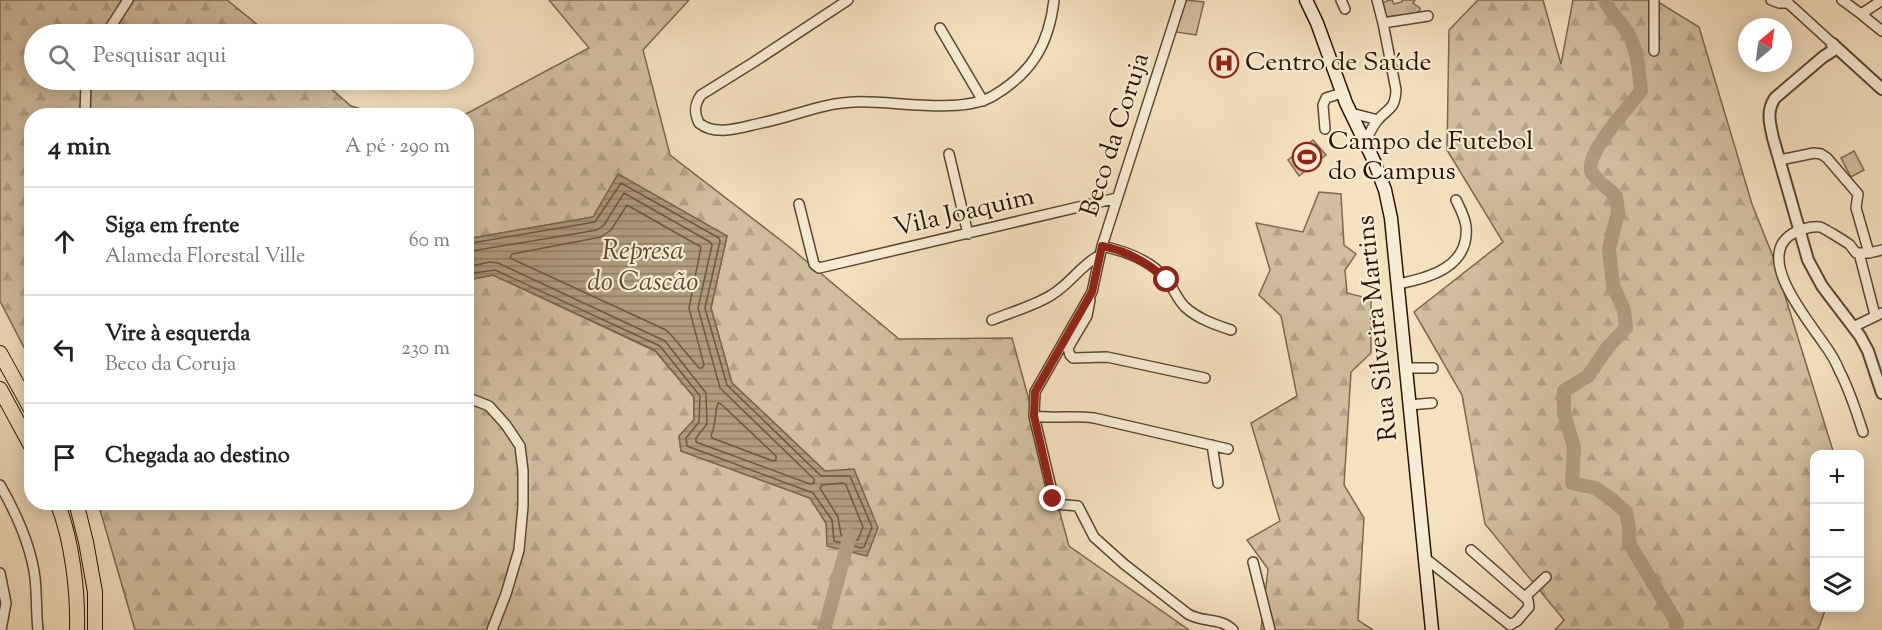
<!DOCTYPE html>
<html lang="pt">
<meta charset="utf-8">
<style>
:root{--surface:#fff;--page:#f2f2f2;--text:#222;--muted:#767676;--line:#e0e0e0}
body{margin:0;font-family:"Sorts Mill Goudy",serif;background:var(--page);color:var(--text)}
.controls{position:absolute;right:18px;bottom:18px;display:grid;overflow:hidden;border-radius:12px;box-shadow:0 3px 15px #0003}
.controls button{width:54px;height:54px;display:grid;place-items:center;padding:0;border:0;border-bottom:2px solid var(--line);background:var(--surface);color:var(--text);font:30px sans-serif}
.compass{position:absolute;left:1738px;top:18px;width:54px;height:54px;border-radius:50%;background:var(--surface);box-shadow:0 3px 15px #0003;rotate:29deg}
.stop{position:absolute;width:18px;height:18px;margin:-14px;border:4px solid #8f2418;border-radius:50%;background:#fff}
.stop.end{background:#8f2418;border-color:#fff;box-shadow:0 2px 6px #0008}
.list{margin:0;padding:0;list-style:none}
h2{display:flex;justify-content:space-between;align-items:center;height:78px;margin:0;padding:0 24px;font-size:26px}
h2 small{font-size:20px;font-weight:400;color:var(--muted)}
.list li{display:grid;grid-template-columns:39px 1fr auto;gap:18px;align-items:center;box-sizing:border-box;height:108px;padding:0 24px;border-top:2px solid var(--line)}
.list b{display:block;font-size:22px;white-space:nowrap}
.list p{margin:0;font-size:20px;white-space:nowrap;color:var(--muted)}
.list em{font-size:20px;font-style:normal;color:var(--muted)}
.icon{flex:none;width:33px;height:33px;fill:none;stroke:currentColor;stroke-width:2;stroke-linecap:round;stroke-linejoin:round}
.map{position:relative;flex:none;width:1882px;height:630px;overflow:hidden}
.search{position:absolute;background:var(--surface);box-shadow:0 3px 15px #0003;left:24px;top:24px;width:450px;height:66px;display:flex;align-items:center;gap:15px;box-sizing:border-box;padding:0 21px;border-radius:33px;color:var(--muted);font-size:22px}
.panel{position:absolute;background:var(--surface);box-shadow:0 3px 15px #0003;left:24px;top:108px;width:450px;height:402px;border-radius:24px}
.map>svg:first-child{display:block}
</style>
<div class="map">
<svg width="1882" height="630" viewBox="0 0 1882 630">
<defs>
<pattern id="grass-tufts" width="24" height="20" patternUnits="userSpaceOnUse" patternTransform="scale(1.5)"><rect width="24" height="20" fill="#d1bea0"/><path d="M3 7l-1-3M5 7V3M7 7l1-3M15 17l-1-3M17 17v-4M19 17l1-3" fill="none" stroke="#b3a288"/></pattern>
<pattern id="forest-firs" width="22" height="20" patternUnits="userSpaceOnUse" patternTransform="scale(1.5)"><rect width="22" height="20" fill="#d1bea0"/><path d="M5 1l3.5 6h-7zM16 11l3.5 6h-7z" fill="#b3a288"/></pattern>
<pattern id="water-rules" width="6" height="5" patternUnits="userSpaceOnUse" patternTransform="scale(1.5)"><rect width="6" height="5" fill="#af9b7f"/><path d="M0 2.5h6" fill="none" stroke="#8e7d66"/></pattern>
</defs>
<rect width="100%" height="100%" fill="#f4e1c0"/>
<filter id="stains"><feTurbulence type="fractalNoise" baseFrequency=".00333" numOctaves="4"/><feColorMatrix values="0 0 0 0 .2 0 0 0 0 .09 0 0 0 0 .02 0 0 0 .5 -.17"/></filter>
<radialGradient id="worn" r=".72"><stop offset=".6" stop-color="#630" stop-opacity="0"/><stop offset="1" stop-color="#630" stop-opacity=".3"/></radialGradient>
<path fill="url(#grass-tufts)" stroke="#7c6950" stroke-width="1.5" d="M1389,0h3l2,4 8,-2v-2h13l-2,3 7,5 -1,5 -33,4 -5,-13z"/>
<path fill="url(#forest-firs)" stroke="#7c6950" stroke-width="1.5" d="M0,0h227l42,34h-235v46h287l30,26 31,9 -350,1 -1,245 -31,-60z
M549,0h140l-46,50 27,105 117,90 112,94 113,-1 57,208 120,84h-1054l-37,-127 368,-1 1,-222 26,-5 162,76 39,46v23l-15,16 2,15 129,47 16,25 -1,-52 -93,-88 -21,-75 16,-72 -134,-19 -126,22 -1,-123 -2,-1 125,-67z
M1478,0h65l18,64 12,-64h82l44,27 53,177 20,50 62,200h-20v154h12l-8,22h-263l9,-10 -79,-96 -23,-129 -48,-83 89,-70 -56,-92 2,-120z
M1319,192l22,2 3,51 12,9 -11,16 2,23 24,6v54l-20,19 -7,113 20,33 -6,102 15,10h-112l7,-61 -21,-29 33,-19 -29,-98 46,-27 -16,-80 -22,-21 11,-25 -14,-47 47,9z"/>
<path fill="#d1bea0" stroke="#7c6950" stroke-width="1.5" d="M1185,0l19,2 -8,33 -20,-3z
M1313,140l13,15 -27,21 -11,-16z
M1854,151l10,19 -13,7 -10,-19z"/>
<path fill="url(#water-rules)" stroke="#79654d" stroke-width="1.5" d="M618,174l109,62 -16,72 21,75 93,88 29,-2 24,59 -11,28 -40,-10 -1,-23 -16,-25 -129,-47 -2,-15 15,-16v-23l-39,-47 -162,-75 -26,5v-41l126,-22z"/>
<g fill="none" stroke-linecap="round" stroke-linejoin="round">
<path stroke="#6c5840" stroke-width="1.5" d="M627,205l74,42 -12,61 15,57 -2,3h-3l-27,-32 -6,-6 -156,-72 2,-4 89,-17 10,-7z
M466,244l129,-22 26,-39 98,55 1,3 -15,67 22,77 94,91h29l22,51 -8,20 -3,1 -27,-7 -2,-21 -19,-27 -126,-47 -1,-8 13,-16 1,-26 -40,-50 -165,-76 -29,4
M466,252l131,-22 7,-5 20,-32 86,49 2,3 -14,63 22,80 94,91v4l-4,1 -114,-42v-4l11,-14 -1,-31 -41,-52 -167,-78 -8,-1 -24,5
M718,403l3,1 55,52v4l-3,1 -61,-23 -1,-3c6,-11 3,-22 7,-32z
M843,483l3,2 17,42 -5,13 -17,-5 -3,-18 -18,-29 2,-3z"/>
<path stroke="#af9b7f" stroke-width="14" d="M1605,0c5,14 17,22 24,35 9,18 10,37 12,56 -11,14 -59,66 -49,82 6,9 17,16 24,23l2,16 -9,37 4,37 11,24 2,18 -19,20 -19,28 -24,15v23l10,33 -2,36 23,5 15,10 16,14 3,16v15l48,80 -2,7
M824,630l26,-95"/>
<g stroke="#5b4731" stroke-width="12">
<path id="minor" d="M848,0l-94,62 -53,33c-7,10 -7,18 -2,28 17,14 43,4 62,0 31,-6 61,-20 93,-21 39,-2 106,13 139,-6 39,-23 56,-52 61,-96
M1181,0l-79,246 -10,46 -57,100 -1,24 21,88 23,2 16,31 30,27 64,50c15,9 32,3 45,16
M1341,0l4,9
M1654,0v51
M1771,0l8,3h9
M1788,0v3l45,41
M1842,0l19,14 20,-13
M1861,14l21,17
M1383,23l45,-7
M940,28l43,73
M106,34l22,-34
M1351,113l27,7
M85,116l1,-36
M1325,129l-2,-24 3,-7 16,-5
M1365,142c4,-7 7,-15 12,-21 10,-13 18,-10 19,-31l-13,-67 -6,-23
M949,154l19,80
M1780,160l34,-7 7,1 6,4 31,36 -2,14 13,45
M799,204l15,60 5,4 298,-70
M1102,246c23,5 50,15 65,34 7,9 10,19 18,27 13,12 31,18 46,23
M1859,253l16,62
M1398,284c31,-6 72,-17 68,-58 -1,-9 -6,-18 -10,-26
M1090,300l-3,16 -19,32 2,7 3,3 34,-1 98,21
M992,320c19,-8 45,-15 61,-26 18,-11 29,-30 47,-39
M1853,327l29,-14
M1405,368h28
M466,397l23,9 17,19 14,21 3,25v35l-4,44 -13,44 -14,36
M1409,405l23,-2
M1034,416c20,3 40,-1 60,2l134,31
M1863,432c-7,-21 -13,-41 -23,-60 -4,-10 -10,-20 -16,-28 -15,-23 -67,-83 -35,-108 8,-6 21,-10 31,-9 2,0 28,16 30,18 2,3 4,5 6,8h13l13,-3
M1212,445l6,38
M0,485c16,28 31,60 35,93 2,17 1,35 3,52
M1425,558l80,63 5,4 7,-4 12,-14 -1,-7 -57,-50
M1253,562l17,68
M0,573l6,30 -5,27
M1525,597l21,-20"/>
</g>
<g stroke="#5b4731" stroke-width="14">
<path id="tertiary" d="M1832,45l1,-1 4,4 45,41
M1837,48l-14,9 -48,41c-9,13 -5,26 -2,40l35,122 14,26 38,50 8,15 14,42"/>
</g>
<g stroke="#281401" stroke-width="15">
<path id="secondary" d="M1306,0l11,23 29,80 28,58 11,29 6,28 41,412"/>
</g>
<g stroke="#281401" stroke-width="16">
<path id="primary" d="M0,353l32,58
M0,389l32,59
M57,502c15,38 21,88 20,128
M76,502l10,40 9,50v38"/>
</g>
<use href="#minor" stroke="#f8ecd6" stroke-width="9"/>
<use href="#tertiary" stroke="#f8ecd6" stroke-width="10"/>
<use href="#secondary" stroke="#f8ecd6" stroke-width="12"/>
<use href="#primary" stroke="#f4e1c0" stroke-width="14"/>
</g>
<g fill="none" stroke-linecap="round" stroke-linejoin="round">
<path stroke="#8f2418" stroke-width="8" d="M1053,499l-19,-83 1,-24 57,-100 10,-46c25,5 46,16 65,34"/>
</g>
<defs>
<g id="hospital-ring" transform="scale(1.5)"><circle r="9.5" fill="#f8ecd6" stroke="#8f2418" stroke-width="1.5"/><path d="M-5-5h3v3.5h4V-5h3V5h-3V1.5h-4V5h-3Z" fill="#8f2418"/></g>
<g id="stadium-ring" transform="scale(1.5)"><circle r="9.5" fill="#f8ecd6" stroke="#8f2418" stroke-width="1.5"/><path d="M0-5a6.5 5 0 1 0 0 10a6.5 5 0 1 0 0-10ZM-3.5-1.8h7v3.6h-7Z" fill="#8f2418"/></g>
</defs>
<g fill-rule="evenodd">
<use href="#hospital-ring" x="1224" y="63"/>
<use href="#stadium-ring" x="1307" y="157"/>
</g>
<g text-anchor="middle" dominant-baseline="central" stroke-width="4.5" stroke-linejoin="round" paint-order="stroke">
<g font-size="26" fill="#281401" stroke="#f8ecd6" text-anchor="start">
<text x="1245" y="63">Centro de Saúde</text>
<text x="1328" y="142">Campo de Futebol<tspan x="1328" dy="30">do Campus</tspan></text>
</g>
<g font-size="26" fill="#281401" stroke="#f8ecd6">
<text transform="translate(1116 135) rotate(-72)">Beco da Coruja</text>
<text transform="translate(964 213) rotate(-13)">Vila Joaquim</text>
<text transform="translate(1378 328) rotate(-96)">Rua Silveira Martins</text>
</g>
<g font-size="27" font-style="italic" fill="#5e4a33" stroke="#f8ecd6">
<text x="643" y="252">Represa<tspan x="643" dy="31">do Cascão</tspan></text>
</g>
</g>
<rect width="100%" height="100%" filter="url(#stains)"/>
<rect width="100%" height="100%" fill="url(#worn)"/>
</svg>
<div class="controls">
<button>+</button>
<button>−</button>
<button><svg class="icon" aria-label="layers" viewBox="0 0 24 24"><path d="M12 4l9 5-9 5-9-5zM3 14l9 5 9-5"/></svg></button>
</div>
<svg class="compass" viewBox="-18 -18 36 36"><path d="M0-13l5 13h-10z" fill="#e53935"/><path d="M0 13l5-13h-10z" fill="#767676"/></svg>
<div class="stop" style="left:1167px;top:280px"></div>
<div class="stop end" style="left:1053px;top:499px"></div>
<div class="search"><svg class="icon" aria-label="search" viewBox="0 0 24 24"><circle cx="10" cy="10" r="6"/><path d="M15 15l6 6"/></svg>Pesquisar aqui</div>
<section class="panel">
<h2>4 min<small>A pé · 290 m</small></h2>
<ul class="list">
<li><svg class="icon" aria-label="ahead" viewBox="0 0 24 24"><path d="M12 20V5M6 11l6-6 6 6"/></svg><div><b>Siga em frente</b><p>Alameda Florestal Ville</p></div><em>60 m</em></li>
<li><svg class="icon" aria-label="left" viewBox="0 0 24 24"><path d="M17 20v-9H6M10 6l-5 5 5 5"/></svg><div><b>Vire à esquerda</b><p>Beco da Coruja</p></div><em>230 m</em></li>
<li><svg class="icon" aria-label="arrive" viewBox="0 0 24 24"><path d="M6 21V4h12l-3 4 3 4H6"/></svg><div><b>Chegada ao destino</b></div></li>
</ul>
</section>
</div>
